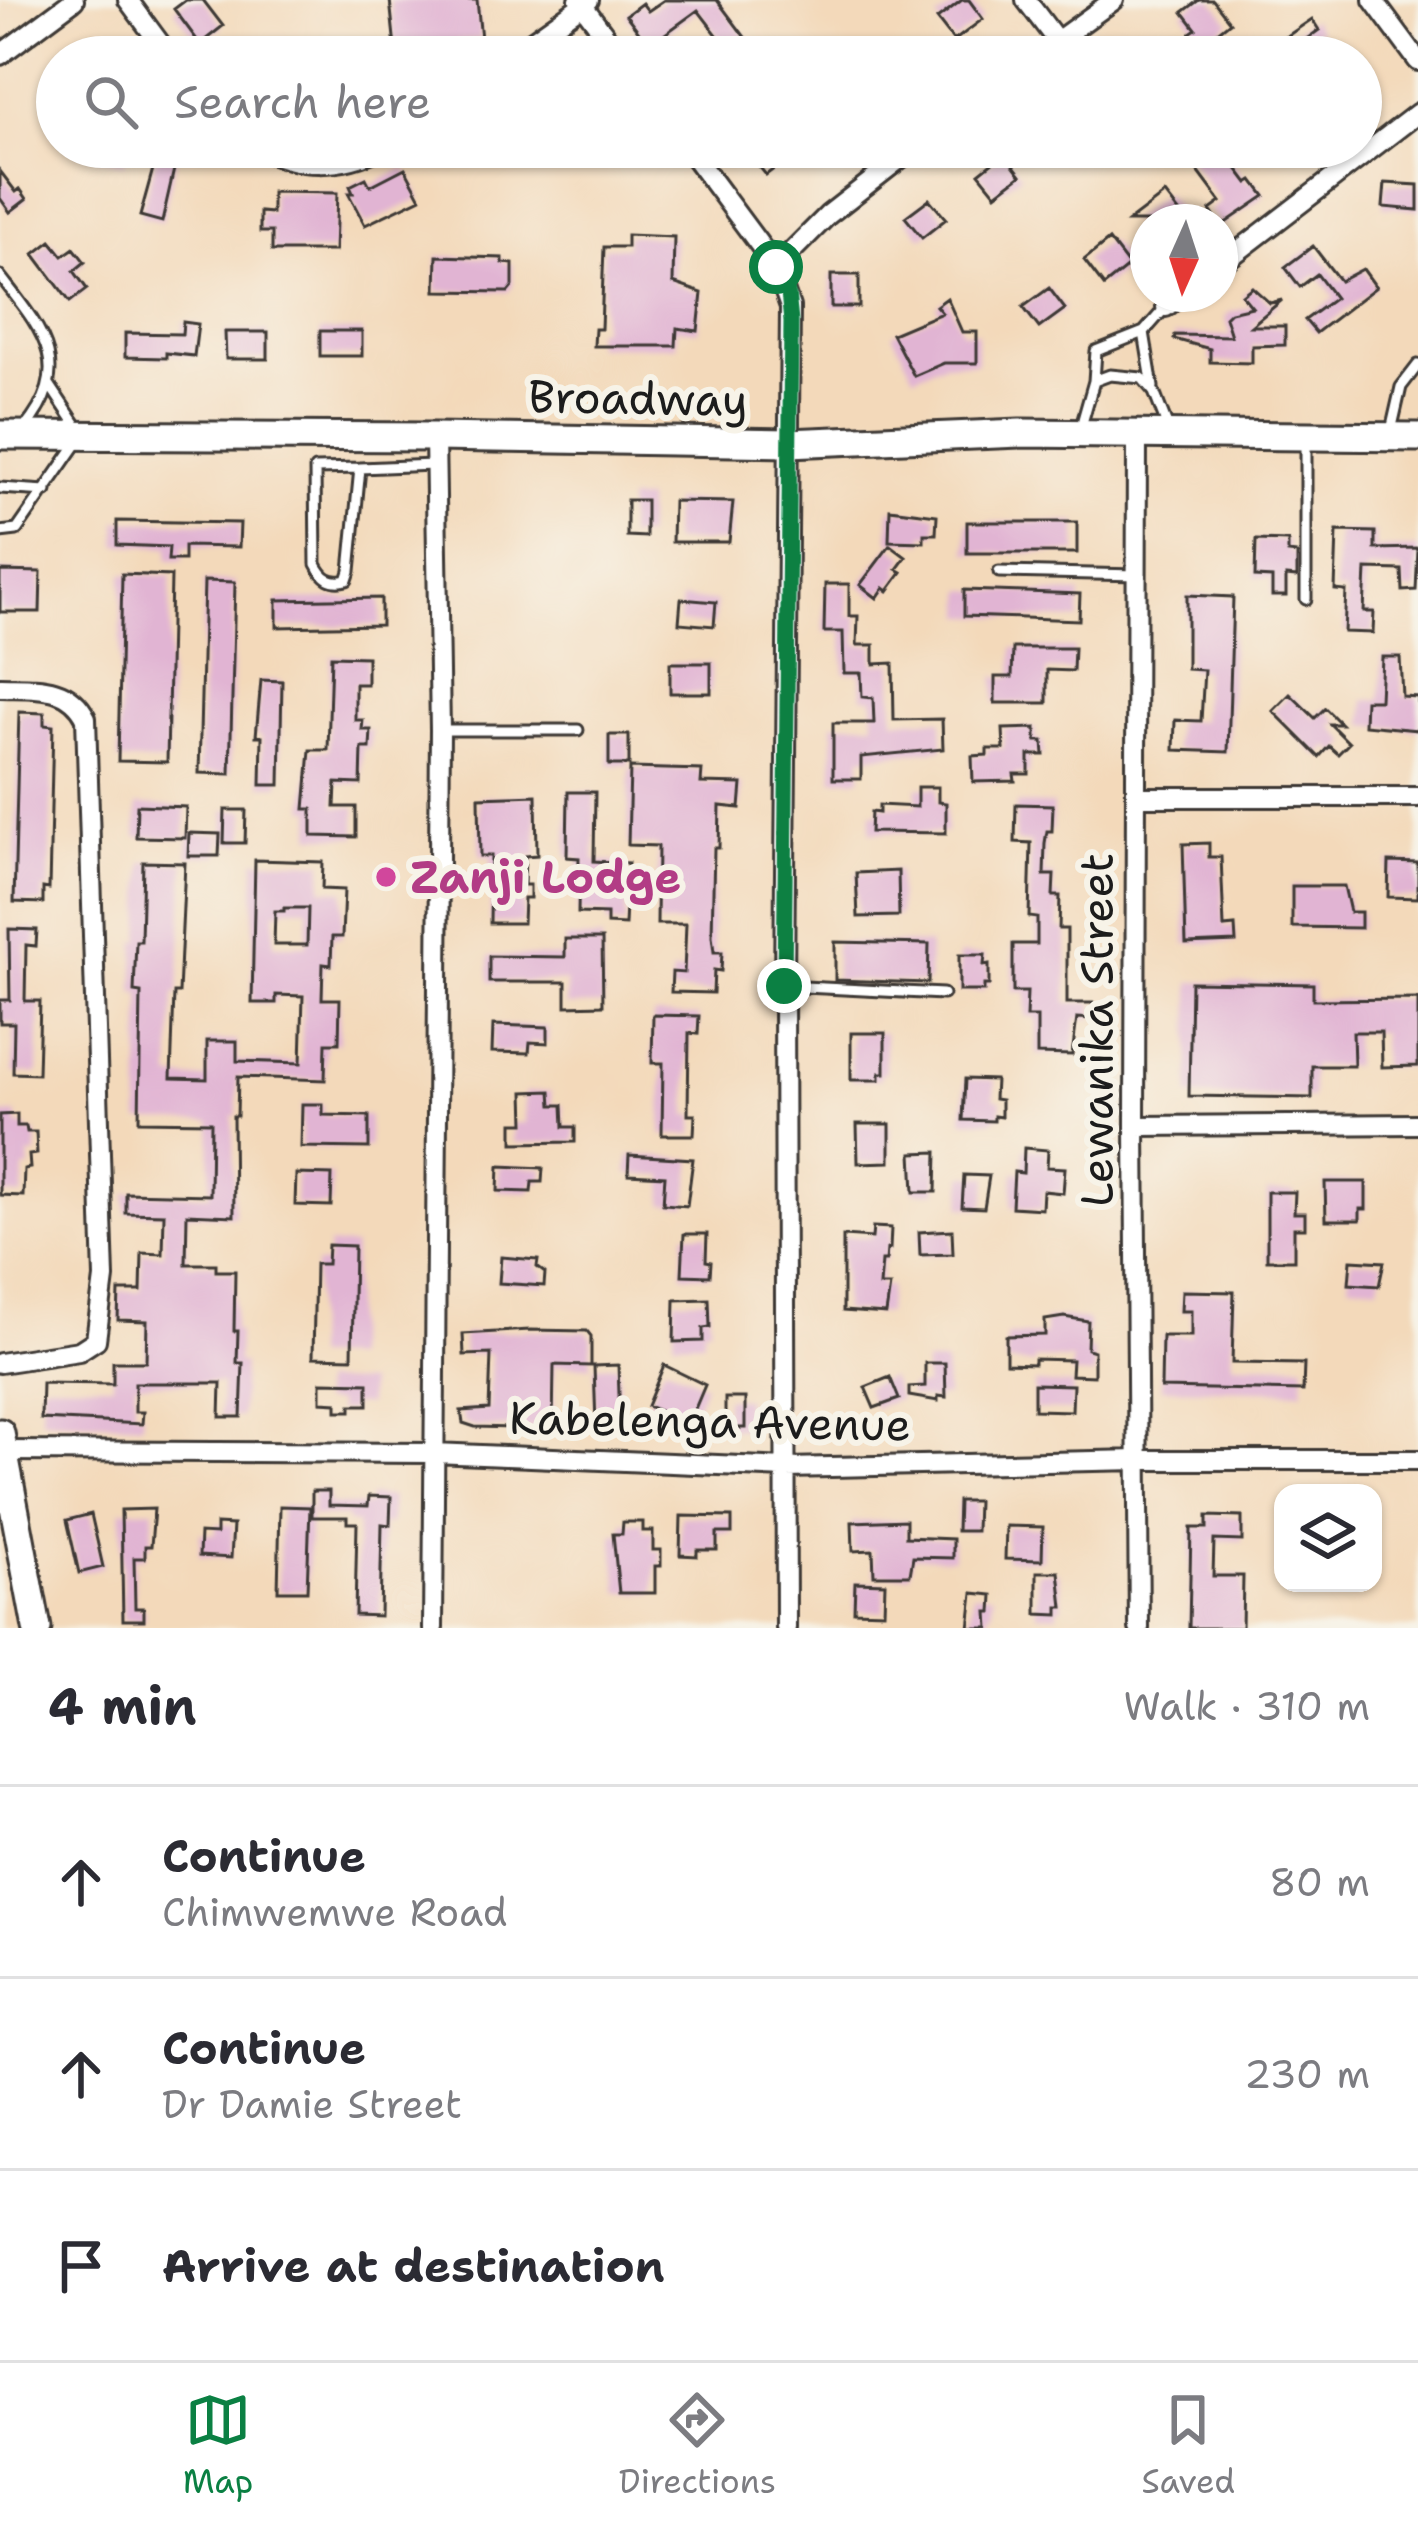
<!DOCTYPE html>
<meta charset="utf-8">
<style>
:root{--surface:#fff;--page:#f7f7f7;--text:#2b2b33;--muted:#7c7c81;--line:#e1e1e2;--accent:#0b8043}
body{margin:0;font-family:"Shantell Sans",sans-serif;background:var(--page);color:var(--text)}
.controls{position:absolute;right:36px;bottom:36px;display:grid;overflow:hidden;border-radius:24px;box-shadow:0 3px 9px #0004}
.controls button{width:108px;height:108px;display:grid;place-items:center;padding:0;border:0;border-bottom:3px solid var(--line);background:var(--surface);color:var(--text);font:60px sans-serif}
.compass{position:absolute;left:1130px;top:204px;width:108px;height:108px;border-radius:50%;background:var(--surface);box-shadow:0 3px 9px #0004;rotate:183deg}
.stop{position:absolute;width:36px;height:36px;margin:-27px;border:9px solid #0b8043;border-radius:50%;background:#fff}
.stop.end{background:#0b8043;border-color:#fff;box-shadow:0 3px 12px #0008}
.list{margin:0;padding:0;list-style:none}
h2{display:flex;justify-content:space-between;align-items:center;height:156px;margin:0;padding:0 48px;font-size:51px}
h2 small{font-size:39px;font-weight:400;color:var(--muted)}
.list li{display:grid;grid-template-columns:78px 1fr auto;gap:36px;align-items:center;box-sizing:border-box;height:192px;padding:0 48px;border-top:3px solid var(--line)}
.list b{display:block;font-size:45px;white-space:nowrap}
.list p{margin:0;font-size:39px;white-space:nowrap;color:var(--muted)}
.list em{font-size:39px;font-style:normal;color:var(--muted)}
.icon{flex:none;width:66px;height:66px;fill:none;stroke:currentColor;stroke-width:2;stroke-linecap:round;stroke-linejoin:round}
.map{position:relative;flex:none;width:1418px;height:1628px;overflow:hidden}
.search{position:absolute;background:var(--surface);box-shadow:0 3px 9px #0004;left:36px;right:36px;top:36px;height:132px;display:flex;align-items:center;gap:30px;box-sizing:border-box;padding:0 42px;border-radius:66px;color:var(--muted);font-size:45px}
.sheet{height:732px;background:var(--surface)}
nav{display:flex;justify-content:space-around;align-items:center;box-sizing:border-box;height:168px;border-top:3px solid var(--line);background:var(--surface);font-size:33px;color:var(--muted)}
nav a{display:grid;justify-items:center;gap:6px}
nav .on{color:var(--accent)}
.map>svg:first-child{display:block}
</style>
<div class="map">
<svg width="1418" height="1628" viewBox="0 0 1418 1628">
<rect width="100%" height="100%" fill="#f7f3e8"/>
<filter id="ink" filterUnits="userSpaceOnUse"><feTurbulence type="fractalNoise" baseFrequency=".00833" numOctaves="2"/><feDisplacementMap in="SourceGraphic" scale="24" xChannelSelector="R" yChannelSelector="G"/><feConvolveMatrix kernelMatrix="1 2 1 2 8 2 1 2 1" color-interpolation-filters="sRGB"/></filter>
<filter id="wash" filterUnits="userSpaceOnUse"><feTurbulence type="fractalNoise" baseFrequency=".004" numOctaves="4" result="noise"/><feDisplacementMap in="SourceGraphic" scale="48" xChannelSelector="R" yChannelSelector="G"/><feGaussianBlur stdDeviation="2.7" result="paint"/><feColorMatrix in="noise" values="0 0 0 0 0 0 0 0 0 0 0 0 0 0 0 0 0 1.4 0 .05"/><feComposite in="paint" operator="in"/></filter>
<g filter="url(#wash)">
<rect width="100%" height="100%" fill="#f3d9ba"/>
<g id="blocks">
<path fill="#e1b4d3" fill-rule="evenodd" d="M186,0h17l20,26 -23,18 -26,-35z
M390,0h87l4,39 -33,3 2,15h-54z
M664,0h53l43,57h-26l-36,-47 -33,24 18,23h-25l-32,-42 16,-12 6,8z
M962,0h7l14,19 -29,22 -17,-22z
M1199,0h14l17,22 -30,24 -10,-13 6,-4 -13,-17z
M1312,19l7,11 -21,15 3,4 -10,8 -11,-16z
M79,147h50l-5,17 -46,-13z
M159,147h20l-17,75 -22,-6z
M758,147h26l7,9 -25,19 -17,-21z
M1180,147h58l-11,8 21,28 5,-3 12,16 -44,30 -11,-16 11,-8z
M1004,153l17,22 -25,19 -17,-21z
M405,168l16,30 -56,27 -17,-32h5l-3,-7 16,-8 4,8z
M0,171l16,21 4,-3 7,10 -17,13 -10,-14z
M1385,183l33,2v25l-35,-3z
M272,192l65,1 -2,58h-63v-19h-12v-20l12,1z
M1165,194l18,23 -7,5h-48z
M929,199l17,20 -24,19 -17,-21z
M627,235l47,2 -1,46 29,10 -4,38 -21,-3 -1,18h-82l1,-17h6l3,-82h23z
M1109,240l20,26 -25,20 -20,-26z
M51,241l12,15 11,-8 11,14 -11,9 13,18 -17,13 -36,-48z
M1313,246l27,35 23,-12 13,18 -60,46 -11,-13 30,-22 -18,-24 -17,13 -15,-20z
M437,256l66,2v5l10,1v22l-5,6 -72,-1z
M831,275h28v32h-28z
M1252,287l18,16 12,-3 -31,26h34v19l-33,1v17l-42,-1v-13l-36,-10 1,-4 56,1 -6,-19 5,-5 22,-5 -10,-12z
M1049,288l16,21 -26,19 -16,-21z
M947,298l15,34h15v31h-33l-30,13 -22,-42 50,-21 -6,-7z
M183,322l15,2 -4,32 -28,-3v5l-41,-1v-24l57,1z
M320,331h42v25h-42z
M225,332h43v27h-42z
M627,500h19v37l-19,-1z
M673,501l60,1 -4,40h-57z
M890,509l47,6 -1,19h-12v8l-35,-1z
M117,521l123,2 -1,24 -55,-1v14h-16l1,-13 -52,-2z
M967,522h110v31h-110z
M1337,531l38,1v17l43,-1 -2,42 -13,1 -1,-21 -36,-1 -2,43h10l-1,21 -29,-1 2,-41 -11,-1z
M1256,540l32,1v12l9,1v23l-11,-1v20h-14v-18l-17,-1z
M890,545l16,12 -9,12 5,3 -14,19 -4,-3 -7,10 -17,-13z
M0,571l41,1 -1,40h-40z
M122,574l49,2 -4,186 -49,-1z
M204,581l31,1 -5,192 -31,-1z
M825,584h24v32h9l-1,29h17v19l19,-1 1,57 48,-1 1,30 -82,8v22h-28v-56h41l-1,-25 -11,-1 -1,-24h-17l-1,-41h-19z
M964,590l116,4 -1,26 -115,-4z
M1187,595l46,2 -5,155 -54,-2 1,-30 26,1 3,-51 -17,-1z
M381,598v27l-104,2v-27z
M681,599l35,3 -2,24 -35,-3z
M1013,648h61l-1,23 -26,-1v33h-52v-26h17z
M331,656l36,1v27h-12v36h8l-1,10h9l-1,18h-8l-1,36 -25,-1 -1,24h21v30l-44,-1v-27h-7l5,-59h18z
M1382,657h18l2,39 16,1v33l-54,-5 1,-25h15z
M670,663h41v30h-41z
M261,680l21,1 -2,104h-19l1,-49h-6z
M1290,694l25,24 10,-10 16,16h-11l19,19 -11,11 -9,-8 -10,11 -46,-46z
M19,712l25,1v12l9,1 -4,163 -6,-1v15l-29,-1z
M1036,728v13h7l1,14h-15v19h-15l1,7 -42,1 -1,-26 15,-1v-6h17l-1,-20z
M609,735h20v30h-20z
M630,768l72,2 -1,13 41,1 -2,24 -20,-2 -1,42h-5l-2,88 2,16h8l-1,19 -7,-1 -1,23 -42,-1 1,-20 12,1 2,-49h-29l1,-78 -30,-1z
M917,787h21v15l8,1v30l-76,-1 1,-20 8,1v-8l38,2z
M568,792h27l-1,69 34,2 -3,62 -18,-1v-10l-29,-1 1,-55 -12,-1z
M536,795l1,60 -12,1 -1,29h6v13h-6l-1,25h-33l1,-67h-11l-1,-59z
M1016,804l37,1 -1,26h-5l-2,12 -1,32h10l-1,21h7l-1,33h8v74h26v16l-16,-1 -5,37 -35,-1v-37h-11l1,-25h-14v-48h24v-26l-8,-1 2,-74 -16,-1z
M137,805l49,2 -1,31 -49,-1z
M225,810h21l-1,33h-21z
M189,833l31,1 -1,22h-31z
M1209,843v14h12l3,70 11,-1 1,16 -50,2 -3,-100z
M255,860l68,2 -1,27 22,1 -2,47h-10l-1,28 -8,-1 -1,35h18l-1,44h-13l-1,37 -87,-3 -1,39h-4l1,100 -47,-2 -1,50h30v7h19l-1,60h4l-1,32h6l-2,54h-21l1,-34h-86v29h8l-1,12 -101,-5 1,-36 71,1v-22h33l1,-41 -29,-1 1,-29h22l1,-38 21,1 1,-40 -38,-1v-20l84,2 1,-73 -72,-1 2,-128 -7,-1 2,-51h5l2,-79 42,1 -6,130h-5l-3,85 36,1v-38h30v20l64,2 2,-67 -27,-1v8h-24zM284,908h24l-1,37h-33l1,-34h9z
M1389,862l29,1v35l-30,-1z
M898,871l1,45 -41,1 -2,-44z
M1292,886h52l6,26h11v16l-69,-1z
M9,929l28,1 -1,16 -10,-1 -1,56h15l-2,73 -25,-1 1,-50h-14v-23h10z
M565,939h37l1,66 -37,1v-24h-77v-26l76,1z
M835,942l94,2 -1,39 -93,-3z
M959,955h26l-1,10 5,-1v21h-5v6h-25z
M1191,982l122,2v16l105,-1v67l-36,1 -1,-35h-28l1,34h-42v32l-123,-2z
M653,1015l46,1 -1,18 -9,-1 -1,82h7l-1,20h-32l1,-72h-11z
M493,1025l55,2v16l-18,-1 -1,11 -37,-1z
M851,1033h34v40h-5v7h-29z
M965,1079l30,1 -1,19 7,1v17l-7,-1v5l-31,-1z
M551,1091l1,14h11l1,22h11v15l-62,1v-20h12l-1,-31z
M302,1104h21v11l46,1v32l-68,-1z
M17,1114v12h9l1,6h9l1,22 -8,1 1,13 -6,1 -1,27 -23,-1v-80z
M857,1124h33v38l-32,1z
M1024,1148l24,2 -1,17 18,1 -2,25 -20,-2 -1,18 -30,-2 2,-35 9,1z
M937,1152l-1,40h-22l-2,-39z
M629,1155l64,4 -6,47 -24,-2 2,-28 -37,-2z
M499,1166l44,2 -1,14h-10l-1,10 -33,-1z
M296,1174l36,1 -1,31 -36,-1z
M964,1175l25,1 -5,32 -22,-1z
M1325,1182h41v27h-6v11h-34z
M1267,1192h28l-1,21h11v15h-11v32h-27z
M873,1227l18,1 -1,21h-3l-1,12h-4l-2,25h10l-4,28 -43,-3v-75l29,2z
M952,1230l1,24 -33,1 -1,-23z
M684,1234h23l-1,27 5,1 -1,14 -28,-1z
M328,1245l26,1 -2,112 -39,-1 2,-93h12z
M501,1257l37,3 -1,7 8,6 -1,13 -45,-3z
M1351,1260l33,2 -5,24 -30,-2z
M1182,1291l52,1 -2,71 72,1 -1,27 -142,-3 1,-52h29v-25h-10z
M709,1299l1,28 -7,1v13l-29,1 1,-42z
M1064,1317l24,4 -1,28 7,2v25l-23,-1 1,-15 -38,-1v5l-28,-1v-27l39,-1v-15z
M530,1330l57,1 4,5v30l-37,-1 -1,64 -78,-2 -12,-4 -2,-12 28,-2 2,-55 -27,1 -1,-21z
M925,1363h20l1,34 -8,-1v5l-29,-5v-9l16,-1z
M618,1365l2,59 -24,1 -2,-59z
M664,1365l41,20 -16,38 -42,-17z
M890,1377l9,22 -25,9 -9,-21z
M321,1382l47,1v22h-17v6h-14v-8l-16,-1z
M1034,1384l39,1 -1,26 -38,-1z
M725,1398h20v30h-20z
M312,1491h17v14l39,1 1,-10 22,1 -1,28 -8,-1 -2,92 -25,-1 2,-92h-10v-6h-35z
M958,1501h19l-1,30h-19z
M280,1506l30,1 -3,84h-29z
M154,1509l-3,37h-6v12h-11l1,50h9v12h-21l-2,-110z
M91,1514l12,53 -24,6 -12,-53z
M681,1516l51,1v16h-15v17h-20v6l-17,-1z
M1207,1516l35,1v24l-28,-1 -1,36h30l-1,52h-53l2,-100h16z
M906,1520v17l47,2v19l-40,-1 -3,18h-36l-1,-25 -20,1 -1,-29z
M623,1522h20v9h10v19h8v16h-6v27h-36l-6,-59h9z
M216,1524l17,1 -2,33 -32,-2 1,-23 16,1z
M1006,1526l37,1 -1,33 -37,-1z
M1037,1572h22l4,35h-5v8l-21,-1z
M855,1582l30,1 -1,29 -30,-1z
M973,1593l20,2 -1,17h-4l1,16h-20z"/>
</g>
</g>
<g filter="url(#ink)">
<use href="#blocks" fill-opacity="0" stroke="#3c3834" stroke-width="3"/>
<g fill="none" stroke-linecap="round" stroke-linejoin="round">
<g stroke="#3c3834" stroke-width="15">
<path id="service" d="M0,276c41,53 76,90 24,153
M1144,332l9,55
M1094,381l2,-30 48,-19 22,-25
M1080,430l14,-49 16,-6 32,3 12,14 14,36
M1391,431l10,-44 17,-22
M1306,441v158
M360,468l-45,1 1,95c7,14 15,20 31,16l3,-9 10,-103 73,-3
M0,488l46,3
M0,532l17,-2 66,-95 -34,-51
M999,572l139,3
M440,730h138
M784,986l159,8"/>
</g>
<g stroke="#3c3834" stroke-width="24">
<path id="minor" d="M128,0l42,57
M579,0l42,57
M1026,0l31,41
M1373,0l45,61
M0,55l74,-55
M509,57l80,-57
M1035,57l79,-57
M258,147c39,21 84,22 124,0
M687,147l89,120 14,40 -6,679 2,642
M1220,265l198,-152
M776,267l52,-52 87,-68
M1166,307l16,-13
M1137,433l-2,693 4,502
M0,687c34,1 69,-4 86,31l18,560 -8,62 -17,11 -79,12
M1136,797h282
M1135,1126l283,-2
M0,1451l434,2 353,15 352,-8h279
M433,1628l7,-898 -5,-293"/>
</g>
<g stroke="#3c3834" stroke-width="33">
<path id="secondary" d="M0,435l435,2 354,6 231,-10 398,4
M0,1433l37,195"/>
</g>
<use href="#service" stroke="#fff" stroke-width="9"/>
<use href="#minor" stroke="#fff" stroke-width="18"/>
<use href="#secondary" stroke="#fff" stroke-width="27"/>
</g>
</g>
<g fill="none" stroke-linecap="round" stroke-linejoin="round" filter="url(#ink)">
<path stroke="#0b8043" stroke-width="15" d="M776,267l12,26 3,29 -7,664"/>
</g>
<circle fill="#d1479c" stroke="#f7f3e8" stroke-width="4.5" cx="386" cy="877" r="12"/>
<g text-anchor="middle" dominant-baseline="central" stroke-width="12" stroke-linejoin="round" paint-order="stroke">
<g font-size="45" fill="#1c1c1c" stroke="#f7f3e8">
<text transform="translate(638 398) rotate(1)">Broadway</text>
<text transform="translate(1097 1030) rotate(-90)">Lewanika Street</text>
<text transform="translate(710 1421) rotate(1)">Kabelenga Avenue</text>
</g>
<g font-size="45" font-weight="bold" fill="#b23c85" stroke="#f7f3e8" text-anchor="start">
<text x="410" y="877">Zanji Lodge</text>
</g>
</g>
</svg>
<div class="controls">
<button><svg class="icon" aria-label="layers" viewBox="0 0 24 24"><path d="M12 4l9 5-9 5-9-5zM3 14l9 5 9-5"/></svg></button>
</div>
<svg class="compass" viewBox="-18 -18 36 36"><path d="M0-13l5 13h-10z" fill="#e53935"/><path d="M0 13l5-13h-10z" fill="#7c7c81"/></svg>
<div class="stop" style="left:776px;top:267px"></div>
<div class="stop end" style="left:784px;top:986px"></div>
<div class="search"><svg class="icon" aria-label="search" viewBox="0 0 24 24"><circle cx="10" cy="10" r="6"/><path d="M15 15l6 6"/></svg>Search here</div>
</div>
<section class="sheet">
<h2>4 min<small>Walk · 310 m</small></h2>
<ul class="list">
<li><svg class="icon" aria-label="ahead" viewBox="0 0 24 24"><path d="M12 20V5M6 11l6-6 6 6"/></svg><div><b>Continue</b><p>Chimwemwe Road</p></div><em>80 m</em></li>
<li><svg class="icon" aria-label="ahead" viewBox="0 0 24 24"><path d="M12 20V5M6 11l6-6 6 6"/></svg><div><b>Continue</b><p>Dr Damie Street</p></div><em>230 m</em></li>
<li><svg class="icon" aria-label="arrive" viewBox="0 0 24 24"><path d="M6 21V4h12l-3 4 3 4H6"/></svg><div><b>Arrive at destination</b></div></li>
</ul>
</section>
<nav>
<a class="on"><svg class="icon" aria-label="map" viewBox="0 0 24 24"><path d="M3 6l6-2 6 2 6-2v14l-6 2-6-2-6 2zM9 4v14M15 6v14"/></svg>Map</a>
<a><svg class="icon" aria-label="directions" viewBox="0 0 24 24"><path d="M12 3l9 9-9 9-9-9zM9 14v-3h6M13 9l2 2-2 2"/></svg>Directions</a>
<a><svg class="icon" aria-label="saved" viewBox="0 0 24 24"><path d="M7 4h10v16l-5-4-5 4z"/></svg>Saved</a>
</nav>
